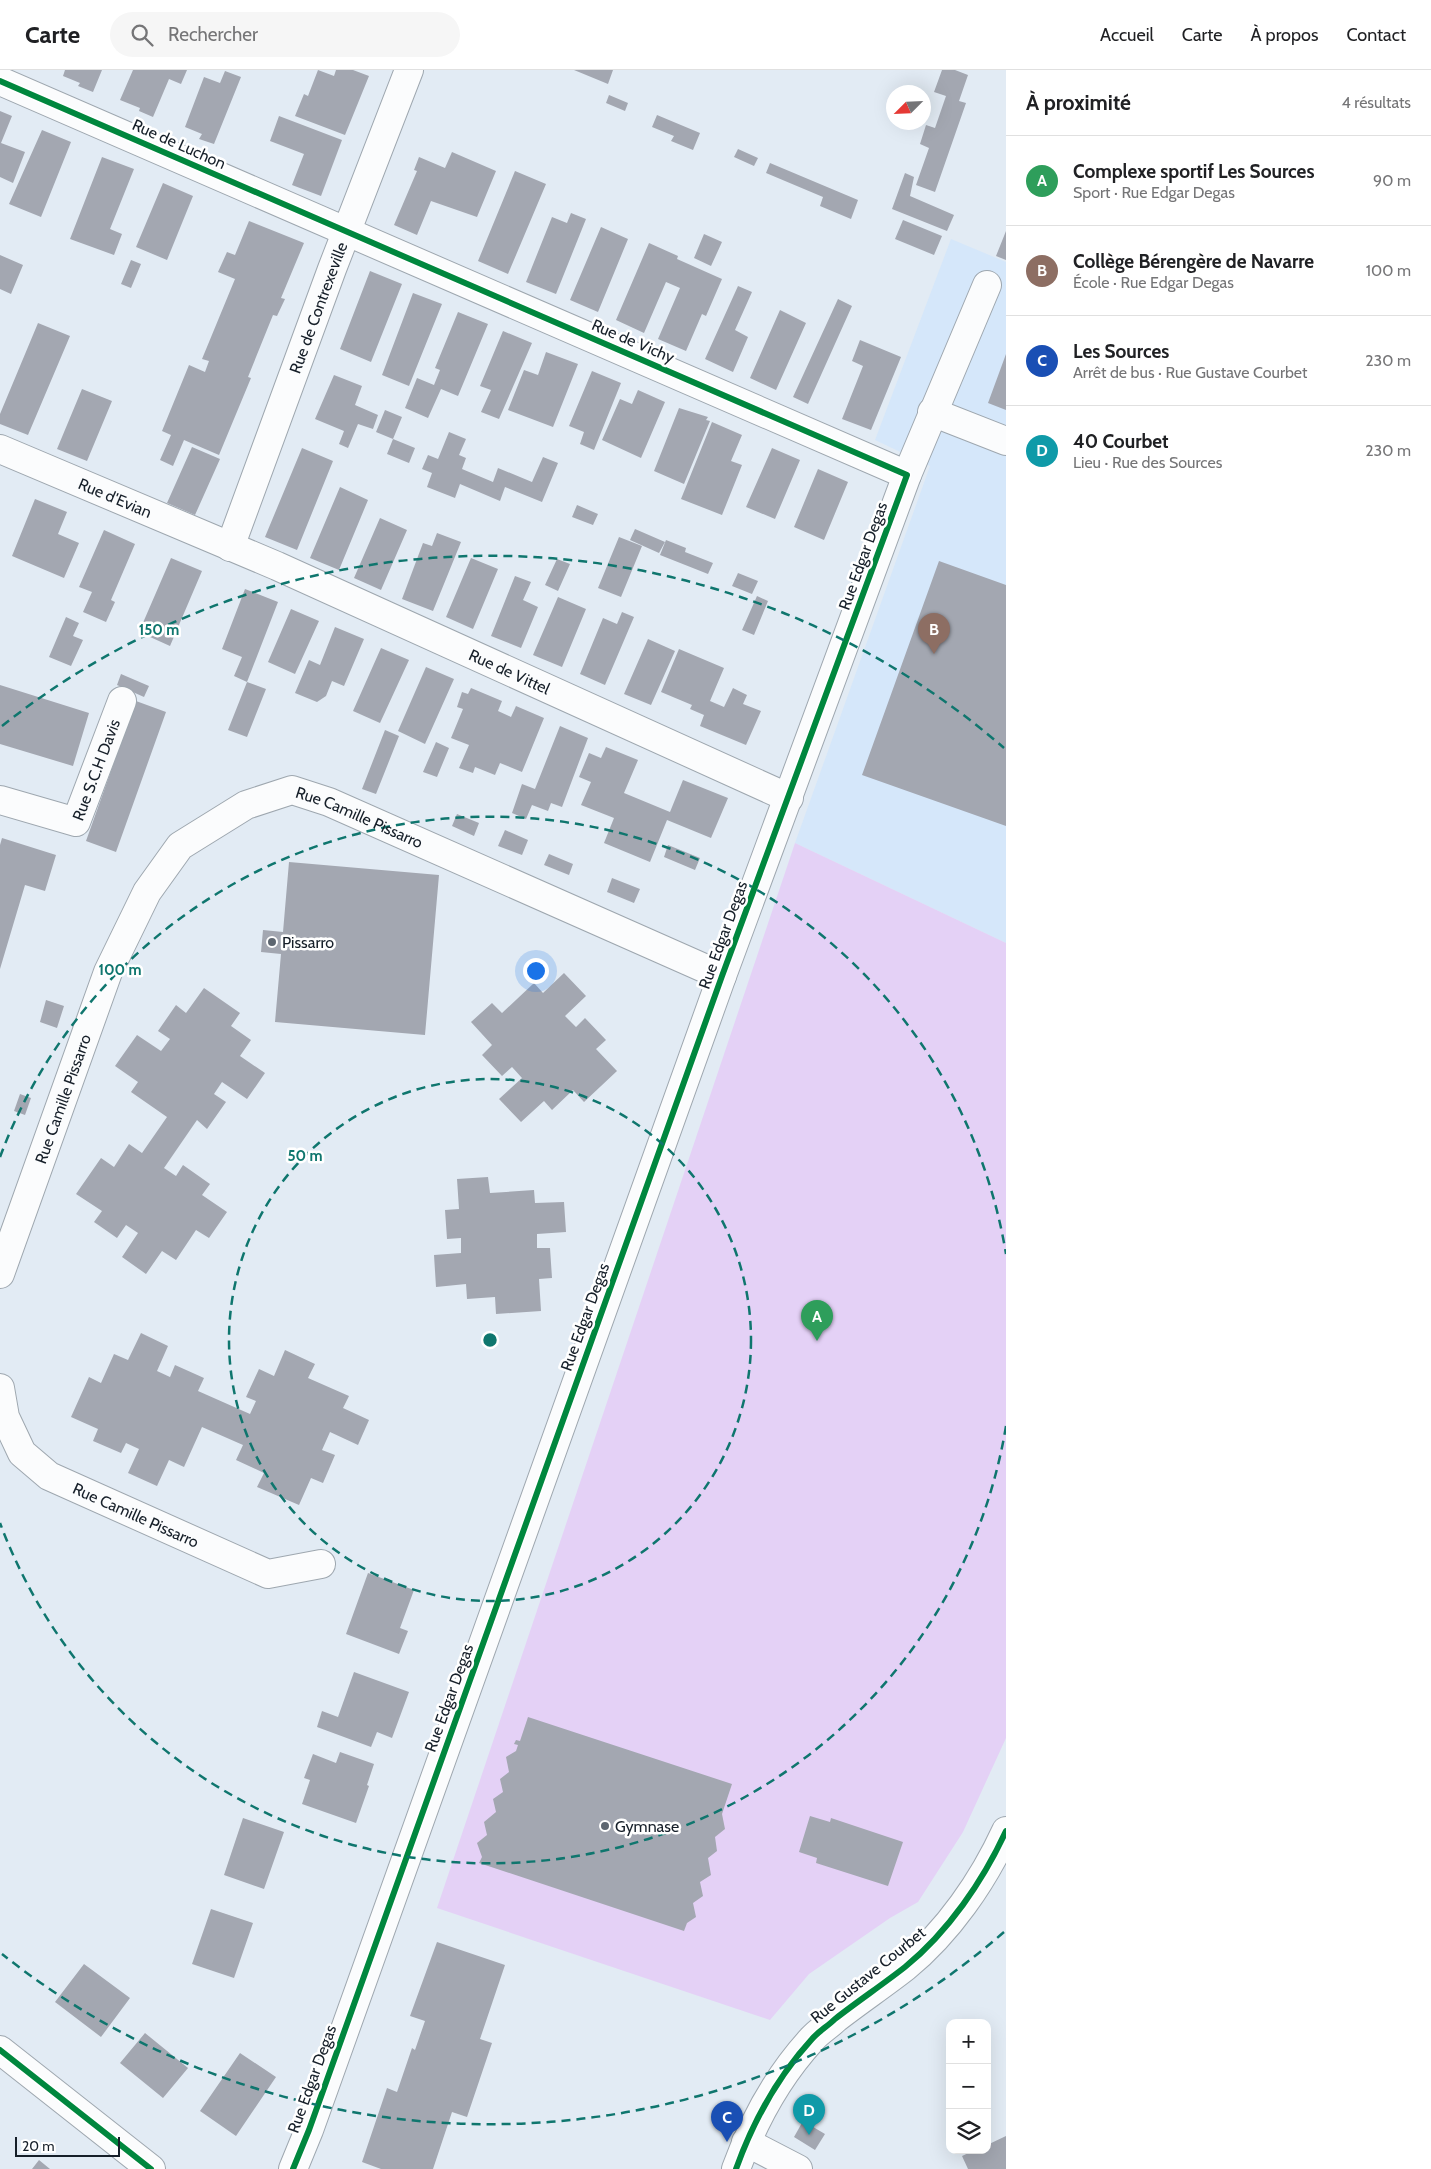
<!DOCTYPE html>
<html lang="fr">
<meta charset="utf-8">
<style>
:root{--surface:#fff;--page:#f6f6f6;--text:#202124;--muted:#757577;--line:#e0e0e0;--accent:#0b8043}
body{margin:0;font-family:Cabin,sans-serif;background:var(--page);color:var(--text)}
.controls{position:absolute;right:15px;bottom:15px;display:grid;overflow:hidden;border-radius:10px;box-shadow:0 5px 20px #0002}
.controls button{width:45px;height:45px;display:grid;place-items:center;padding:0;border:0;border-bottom:1px solid var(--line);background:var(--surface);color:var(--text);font:25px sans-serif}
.compass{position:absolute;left:886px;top:15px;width:45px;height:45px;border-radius:50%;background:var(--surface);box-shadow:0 5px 20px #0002;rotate:246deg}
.scale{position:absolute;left:15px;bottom:12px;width:105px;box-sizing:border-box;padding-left:5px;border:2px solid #161f29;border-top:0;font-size:14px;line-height:18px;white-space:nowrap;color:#161f29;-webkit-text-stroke:4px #fff;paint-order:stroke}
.you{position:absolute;left:535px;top:900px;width:18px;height:18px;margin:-12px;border:4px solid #fff;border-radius:50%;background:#1a73e8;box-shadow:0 0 0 8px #1a73e833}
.badge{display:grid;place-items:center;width:32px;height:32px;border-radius:50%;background:var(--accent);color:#fff;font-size:16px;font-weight:700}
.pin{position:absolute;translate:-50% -41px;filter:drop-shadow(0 1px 2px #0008)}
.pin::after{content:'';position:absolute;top:26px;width:18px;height:15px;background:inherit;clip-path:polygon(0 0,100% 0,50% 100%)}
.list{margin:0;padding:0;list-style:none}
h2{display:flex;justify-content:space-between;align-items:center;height:65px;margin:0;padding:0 20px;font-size:21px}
h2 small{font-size:16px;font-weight:400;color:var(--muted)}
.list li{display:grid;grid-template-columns:32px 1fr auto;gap:15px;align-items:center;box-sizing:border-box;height:90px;padding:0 20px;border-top:1px solid var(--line)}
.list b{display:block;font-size:19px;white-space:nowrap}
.list p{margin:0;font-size:16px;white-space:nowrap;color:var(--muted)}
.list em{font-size:16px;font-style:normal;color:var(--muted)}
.icon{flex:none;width:28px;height:28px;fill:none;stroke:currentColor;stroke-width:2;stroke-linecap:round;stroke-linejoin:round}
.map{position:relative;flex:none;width:1006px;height:2099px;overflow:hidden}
header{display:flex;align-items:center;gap:30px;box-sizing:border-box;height:70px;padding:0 25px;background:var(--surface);border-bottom:1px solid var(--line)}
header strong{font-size:24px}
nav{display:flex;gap:28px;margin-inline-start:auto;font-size:18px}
.search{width:350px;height:45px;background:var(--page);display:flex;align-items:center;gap:12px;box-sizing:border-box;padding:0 18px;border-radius:28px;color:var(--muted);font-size:19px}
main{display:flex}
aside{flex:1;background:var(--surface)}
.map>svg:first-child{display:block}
</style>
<header>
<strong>Carte</strong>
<div class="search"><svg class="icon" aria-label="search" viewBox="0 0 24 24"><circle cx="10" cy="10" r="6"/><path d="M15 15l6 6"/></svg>Rechercher</div>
<nav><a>Accueil</a><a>Carte</a><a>À propos</a><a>Contact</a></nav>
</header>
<main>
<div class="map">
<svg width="1006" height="2099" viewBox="0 0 1006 2099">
<rect width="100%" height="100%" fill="#e2ebf4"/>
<path fill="#d5e7fa" d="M951,169l55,23v681l-211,-100 135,-377 -55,-26z"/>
<path fill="#e4d1f6" d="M795,773l211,100v795l-43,94 -45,70 -28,16 -81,56 -39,46 -333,-112z"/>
<path fill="#a3a7b1" d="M65,0h37l-9,22 -15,-6 2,-3 -17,-7z
M133,0h54l-6,14 -12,-5 -16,38 -14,-6 1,-3 -20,-8z
M318,0l16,6 2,-6h17l16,6 -24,59 -50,-19 9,-22 4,2z
M574,0h39l-5,14z
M942,0h13l13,5 -9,26 7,2 -31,89 -19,-7 13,-37 -9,-4 6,-19 9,3 11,-32 -12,-4z
M225,1l16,6 -27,67 -15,-5 3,-5 -17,-7 19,-50 16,6z
M609,25l19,8 -3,8 -19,-8z
M0,41l12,5 -11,27 24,9 -12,31 -13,-6z
M657,45l43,18 -7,17 -22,-9 3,-5 -22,-9z
M279,46l63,24 -21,56 -29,-11 12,-31 -34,-13z
M42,60l29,12 -30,75 -32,-13z
M738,79l20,9 -4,8 -20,-9z
M452,82l44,19 -19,46 -46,-16 -14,34 -23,-10 23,-54 -3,-1 5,-13 26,11z
M102,87l32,12 -24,60 12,5 -8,21 -44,-16z
M770,93l88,37 -7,19 -31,-13 3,-9 -57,-24z
M515,101l31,13 -38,90 -30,-13z
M905,103l9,4 -4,19 44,19 -7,16 -55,-22z
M163,113l30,13 -26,64 -31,-13z
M571,143l15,6 -30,75 -30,-12 26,-65 15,6z
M903,150l39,16 -8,19 -39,-16z
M249,151l55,22 -23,55 4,1 -8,17 -4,-1 -25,62 3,1 -32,77 -35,-15 -11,26 -13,-6 11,-25 -9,-4 27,-66 16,7 4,-11 -7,-2 33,-80 -17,-7 9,-20 8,3z
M601,157l27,12 -30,73 -28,-12z
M1006,161v29l-10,-4z
M704,164l18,8 -11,24 -17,-8z
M649,173l29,13 -1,3 45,20 -16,37 -4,-2 -16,37 -28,-12 22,-51 -14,-6 -22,51 -28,-13z
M0,185l23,10 -12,29 -11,-5z
M131,190l10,4 -10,24 -10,-4z
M370,201l32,13 -31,78 -31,-13z
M738,216l14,6 -17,38 13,7 -15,35 -28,-13z
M413,223l29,11 -33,82 -27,-11z
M838,229l14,7 -44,98 -15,-7z
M780,240l26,13 -30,67 -26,-12z
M458,242l30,12 -30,72 -17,-7 -13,29 -23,-10 12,-30 17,7 6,-15 -5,-2z
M38,253l32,13 -42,99 -28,-11v-10z
M503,261l29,12 -33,76 -18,-7 10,-22 -11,-4z
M860,270l41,17 -30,73 -29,-11 21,-53 -11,-5z
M546,282l32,12 -25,63 -45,-17 16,-40 14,5z
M1006,284v56l-18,-7z
M592,301l29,12 -27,67 -14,-6 4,-12 -15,-6z
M334,305l28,11 -7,19 23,10 -5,14 -15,-5 -10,24 -9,-4 5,-13 -29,-12z
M82,319l30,12 -25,60 -30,-12z
M638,320l27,12 -24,56 -39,-18 18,-41 12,5z
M679,338l29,9 -2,3 4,1 -26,63 -30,-13z
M385,340l17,7 -9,22 -17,-7z
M712,352l30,13 -11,26 11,4 -20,50 -41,-16z
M449,362l17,7 -7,16 7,3 -4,11 31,13 5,-14 34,14 11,-25 15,6 -16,39 -37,-15 -5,14 -40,-17 -5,14 -28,-11 5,-14 -10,-4 6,-14 10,4z
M393,369l22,9 -6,15 -22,-9z
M192,377l28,12 -25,56 -28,-12z
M302,378l31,13 -36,89 -32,-13z
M772,378l28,12 -25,59 -29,-12z
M818,399l30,13 -24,58 -30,-13z
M340,417l28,13 -29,70 -29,-12z
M35,429l32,13 -9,22 21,9 -15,35 -52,-22z
M577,435l21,9 -5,11 -21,-8z
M380,448l27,12 -26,60 -27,-12z
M635,459l30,13 -6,11 -29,-13z
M104,460l31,14 -24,56 4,2 -9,20 -23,-10 9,-20 -13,-5z
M437,463l24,9 -28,69 -31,-12 21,-56 9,3z
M619,467l23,9 -21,51 -23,-9z
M666,470l20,8 -1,4 28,11 -5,11 -48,-19z
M171,488l31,13 -32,75 -31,-14z
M471,488l27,11 -25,60 -27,-12z
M557,489l13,5 -12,27 -13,-6z
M939,491l67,24v241l-144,-51z
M738,503l20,8 -6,13 -20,-8z
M515,506l16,6 -8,18 15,7 -17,41 -30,-12z
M245,519l33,13 -31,80 -13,-6 8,-19 -20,-8z
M757,526l11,5 -14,34 -12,-5z
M558,527l28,12 -24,58 -29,-12z
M291,539l28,12 -24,53 -27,-12z
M622,542l12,5 -29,68 -25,-11 23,-56 14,6z
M66,547l13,6 -6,13 10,4 -12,26 -22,-9z
M335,557l29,12 -20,47 -12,-5 -6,15 -9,6 -22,-9 14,-33 11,5z
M648,569l27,12 -24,54 -27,-11z
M381,578l28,12 -29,63 -27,-12z
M679,579l45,19 -14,33 14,6 9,-19 14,7 -4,9 18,7 -15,34 -46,-19 4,-11 -14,-6 2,-4 -31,-13z
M426,597l28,12 -29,65 -27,-13z
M121,604l28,12 -5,11 -27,-12z
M247,612l19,7 -19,48 -19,-7z
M0,615l89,28 -16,53 -73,-22z
M471,618l31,13 -4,10 13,6 5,-11 28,12 -22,54 -22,-9 -5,12 -20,-8 -2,6 -14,-5 10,-23 -18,-7 12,-29 -6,-2 5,-15 6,2z
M136,631l30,11 -50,140 -30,-11z
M560,656l28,12 -26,69 -11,-4 -3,8 -16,-6 -6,14 -14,-6 10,-29 13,5z
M385,660l14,6 -23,58 -14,-5z
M436,672l13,6 -12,29 -14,-5z
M606,677l32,13 -14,33 46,19 13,-32 45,18 -17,40 -44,-18 -17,42 -46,-19 10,-25 -33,-13 10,-23 -12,-5 10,-24 12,5z
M457,744l22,9 -5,13 -22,-10z
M505,760l23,10 -6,15 -24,-9z
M2,768l54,17 -11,36 -20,-6 -25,84v-124z
M668,775l32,13 -5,12 -31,-13z
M549,784l24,10 -4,11 -25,-10z
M289,792l150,13 -14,160 -150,-13 6,-68 -20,-2 2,-22 20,2z
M612,808l28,11 -6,14 -27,-11z
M564,903l22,23 -21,20 11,11 9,-9 21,22 -10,9 21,22 -33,31 -11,-12 -21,20 -8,-9 -23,21 -22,-23 23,-21 -10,-11 -10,9 -20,-21 10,-10 -21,-23 21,-19 10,10 32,-30 9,10z
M204,918l36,25 -9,13 20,14 -11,16 25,17 -18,26 -25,-17 -8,12 12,8 -19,27 -10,-9 -33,48 12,8 7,-11 27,19 -8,11 25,17 -18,26 -13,-8 -20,30 -14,-9 -16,23 -24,-17 16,-24 -12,-8 -9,13 -23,-16 8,-11 -26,-17 25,-36 13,9 15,-23 13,9 25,-36 -36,-25 7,-10 -23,-16 22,-31 24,16 9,-12 -12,-8 18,-26 10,8z
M46,930l18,6 -7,22 -17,-6z
M20,1024l11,4 -6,17 -11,-4z
M488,1107l2,16 44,-3 1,13 29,-1 2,30 -29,2v14h13l2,30 -13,1 2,32 -45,3 -1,-17 -28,2 -1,-15 -30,3 -2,-32 27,-2v-15l-14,1 -2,-29 14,-1 -2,-30z
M141,1263l27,13 -11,25 13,6 5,-12 29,13 -6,13 52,23 6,-13 -10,-4 13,-28 15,7 11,-26 30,14 -7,14 41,18 -6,12 26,12 -11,25 -28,-13 -8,18 13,5 -12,28 -12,-5 -12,27 -42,-18 7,-14 -28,-13 7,-15 -41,-18 -18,40 -15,-7 -12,26 -29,-13 11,-24 -13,-6 -5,10 -28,-12 5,-12 -27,-12 18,-40 12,6 13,-29 14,6z
M368,1503l46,17 -14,38 8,3 -9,23 -53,-20z
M354,1602l55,20 -17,46 -15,-6 -6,15 -54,-20 5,-16 16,6z
M528,1647l204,67 -10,30 3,15 -10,8 2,14 -9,7 3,17 -11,7 3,14 -10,7 3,14 -9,6 -3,8 -205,-68 3,-6 -5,-14 10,-8 -3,-13 12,-10 -3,-13 10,-7 -3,-13 9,-7 -3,-15 10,-6 2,-6 -4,-1 2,-4 4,1z
M340,1682l34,12 -7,21 2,1 -13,37 -54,-19 8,-24 -6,-2 9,-24 23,9z
M810,1746l20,6 1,-4 72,24 -15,44 -72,-23 1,-5 -18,-6z
M243,1748l41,14 -20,57 -40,-14z
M211,1839l42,14 -19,55 -42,-14z
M437,1872l68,23 -25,74 12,4 -25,74 -15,-5 -19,57h-52l-19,-7 25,-74 10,4 15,-44 3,2 10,-29 -15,-5z
M84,1894l46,34 -29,39 -46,-35z
M145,1963l43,35 -25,30 -43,-35z
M240,1983l36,24 -40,59 -36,-25z
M803,2051l22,13 -10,16 -21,-13z
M1006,2066v33h-38l-6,-13 13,-6h12v-5z
M39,2090l11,9h-18z"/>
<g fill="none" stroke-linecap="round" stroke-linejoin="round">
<g stroke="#9ea7af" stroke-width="30">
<g id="minor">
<path d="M0,11l907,394"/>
<path d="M932,342l74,29"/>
<path id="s1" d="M0,379l277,117 512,232"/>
<path id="s2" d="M230,477l102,-278 77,-199"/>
<path id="s3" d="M0,730l76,22 46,-121"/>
<path id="s4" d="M0,1204l108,-302 39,-80 33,-46 66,-41 46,-15 37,12 393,174"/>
<path id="s5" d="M0,1318l5,29 17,36 27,23 219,98 53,-10"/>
<path d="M0,1980l151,119"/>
<path d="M746,2072l52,27"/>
<path d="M293,2099l16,-39 413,-1154 185,-501 80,-190"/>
<path d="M736,2099c17,-47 42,-93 76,-130 7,-8 16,-13 23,-20 23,-18 47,-34 70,-52 43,-35 78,-86 101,-136"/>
</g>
</g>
<use href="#minor" stroke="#fbfcfd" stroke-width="28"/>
<g stroke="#fff" stroke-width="9">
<path id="cycleway" d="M0,11l907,394 -185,501 -413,1154 -16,39
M0,1980l151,119
M736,2099c17,-47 42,-93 76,-130 7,-8 16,-13 23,-20 23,-18 47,-34 70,-52 43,-35 78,-86 101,-136"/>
</g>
<use href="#cycleway" stroke="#00873e" stroke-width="6"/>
</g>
<g fill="none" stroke="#0f766e" stroke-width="2.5" stroke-dasharray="9 6">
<circle cx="490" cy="1270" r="261"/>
<path d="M1006 1356A523 523 0 0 1 0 1453M0 1087A523 523 0 0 1 1006 1184"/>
<path d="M1004 1862A784 784 0 0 1 2 1884M2 656A784 784 0 0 1 1004 678"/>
</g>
<g fill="#5d6670" stroke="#fff" stroke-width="2">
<circle cx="272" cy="872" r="5"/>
<circle cx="605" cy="1756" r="5"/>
</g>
<g text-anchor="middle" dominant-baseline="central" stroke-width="5" stroke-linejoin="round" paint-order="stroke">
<g font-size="16" fill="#161f29" stroke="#fff">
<text transform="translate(179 74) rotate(24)">Rue de Luchon</text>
<text stroke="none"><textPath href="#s2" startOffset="255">Rue de Contrexeville</textPath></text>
<text transform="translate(633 271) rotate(23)">Rue de Vichy</text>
<text stroke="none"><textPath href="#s1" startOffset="125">Rue d'Evian</textPath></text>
<text transform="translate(863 486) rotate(-70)">Rue Edgar Degas</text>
<text stroke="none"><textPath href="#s1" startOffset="556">Rue de Vittel</textPath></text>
<text stroke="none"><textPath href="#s3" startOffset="135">Rue S.C.H Davis</textPath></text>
<text stroke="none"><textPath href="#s4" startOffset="665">Rue Camille Pissarro</textPath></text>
<text transform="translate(723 865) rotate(-70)">Rue Edgar Degas</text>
<text stroke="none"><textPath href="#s4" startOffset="186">Rue Camille Pissarro</textPath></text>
<text transform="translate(585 1247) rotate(-70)">Rue Edgar Degas</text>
<text stroke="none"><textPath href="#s5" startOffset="200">Rue Camille Pissarro</textPath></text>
<text transform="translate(449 1628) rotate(-70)">Rue Edgar Degas</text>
<text transform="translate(868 1905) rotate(-39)">Rue Gustave Courbet</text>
<text transform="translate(312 2009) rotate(-70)">Rue Edgar Degas</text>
</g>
<g font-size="16" fill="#161f29" stroke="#fff" text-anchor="start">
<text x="282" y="872">Pissarro</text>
<text x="615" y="1756">Gymnase</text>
</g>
</g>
<circle cx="490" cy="1270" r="8" fill="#0f766e" stroke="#fff" stroke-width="2.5"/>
<g font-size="15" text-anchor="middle" font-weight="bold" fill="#0f766e" stroke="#fff" stroke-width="5" stroke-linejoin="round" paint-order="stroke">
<text x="159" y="565">150 m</text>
<text x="120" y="905">100 m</text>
<text x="305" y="1091">50 m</text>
</g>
</svg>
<div class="controls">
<button>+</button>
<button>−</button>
<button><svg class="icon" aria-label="layers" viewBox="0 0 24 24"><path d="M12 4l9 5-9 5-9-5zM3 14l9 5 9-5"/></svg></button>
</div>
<svg class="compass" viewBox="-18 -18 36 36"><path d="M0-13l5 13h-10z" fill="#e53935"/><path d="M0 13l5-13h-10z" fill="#757577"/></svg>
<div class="scale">20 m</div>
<div class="you"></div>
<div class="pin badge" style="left:817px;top:1271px;background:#2e9e5b">A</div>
<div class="pin badge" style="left:934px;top:584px;background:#8d6e63">B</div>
<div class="pin badge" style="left:727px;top:2072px;background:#1a4fb4">C</div>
<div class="pin badge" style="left:809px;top:2065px;background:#0f9aa8">D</div>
</div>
<aside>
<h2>À proximité<small>4 résultats</small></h2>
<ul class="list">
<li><span class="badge" style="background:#2e9e5b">A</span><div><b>Complexe sportif Les Sources</b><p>Sport · Rue Edgar Degas</p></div><em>90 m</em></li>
<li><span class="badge" style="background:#8d6e63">B</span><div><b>Collège Bérengère de Navarre</b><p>École · Rue Edgar Degas</p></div><em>100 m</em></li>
<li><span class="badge" style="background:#1a4fb4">C</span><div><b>Les Sources</b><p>Arrêt de bus · Rue Gustave Courbet</p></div><em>230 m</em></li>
<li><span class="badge" style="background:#0f9aa8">D</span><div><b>40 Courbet</b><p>Lieu · Rue des Sources</p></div><em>230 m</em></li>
</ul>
</aside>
</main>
